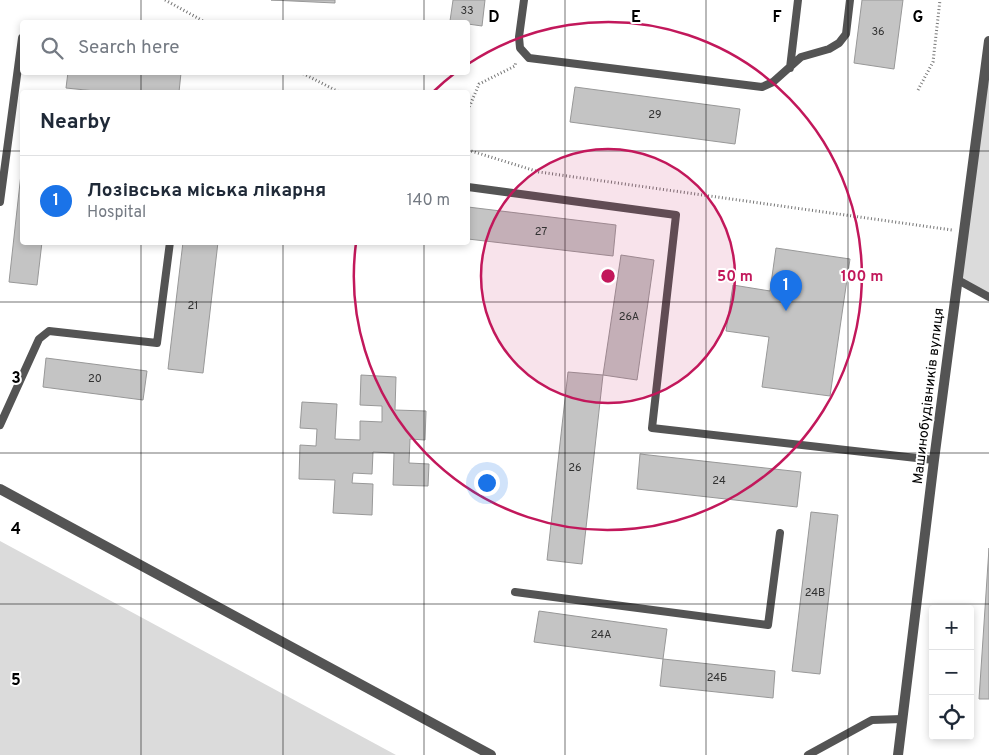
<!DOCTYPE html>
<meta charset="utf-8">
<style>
:root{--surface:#fff;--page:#f2f2f3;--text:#1f2937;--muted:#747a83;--line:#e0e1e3;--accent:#1a73e8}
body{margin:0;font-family:Overpass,sans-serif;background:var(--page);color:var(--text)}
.controls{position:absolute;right:15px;bottom:15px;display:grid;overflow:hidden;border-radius:5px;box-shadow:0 2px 8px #0003}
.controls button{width:45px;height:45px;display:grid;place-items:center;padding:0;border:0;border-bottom:1px solid var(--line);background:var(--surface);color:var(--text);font:25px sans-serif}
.you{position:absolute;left:486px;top:482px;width:18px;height:18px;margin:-12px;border:4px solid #fff;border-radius:50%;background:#1a73e8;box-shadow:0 0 0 8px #1a73e833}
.badge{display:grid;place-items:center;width:32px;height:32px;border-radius:50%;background:var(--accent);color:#fff;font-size:16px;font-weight:700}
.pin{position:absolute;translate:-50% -41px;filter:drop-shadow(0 1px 2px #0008)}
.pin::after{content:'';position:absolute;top:26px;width:18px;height:15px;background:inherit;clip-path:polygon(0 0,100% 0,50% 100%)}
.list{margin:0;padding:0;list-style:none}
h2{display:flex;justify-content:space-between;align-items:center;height:65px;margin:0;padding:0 20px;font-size:21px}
h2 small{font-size:16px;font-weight:400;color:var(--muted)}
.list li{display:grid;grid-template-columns:32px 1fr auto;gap:15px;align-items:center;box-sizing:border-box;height:90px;padding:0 20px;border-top:1px solid var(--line)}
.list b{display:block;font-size:19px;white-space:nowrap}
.list p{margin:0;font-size:16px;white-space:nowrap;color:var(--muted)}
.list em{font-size:16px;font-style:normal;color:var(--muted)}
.icon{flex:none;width:28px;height:28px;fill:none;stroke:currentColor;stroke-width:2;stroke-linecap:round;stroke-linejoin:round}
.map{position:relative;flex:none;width:989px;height:755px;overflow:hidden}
.search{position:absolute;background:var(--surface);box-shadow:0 2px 8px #0003;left:20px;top:20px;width:450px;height:55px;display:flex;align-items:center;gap:12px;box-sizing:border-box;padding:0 18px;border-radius:5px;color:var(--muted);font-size:19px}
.panel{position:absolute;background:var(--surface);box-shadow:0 2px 8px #0003;left:20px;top:90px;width:450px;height:155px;border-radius:5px}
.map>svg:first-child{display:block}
</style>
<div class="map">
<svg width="989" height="755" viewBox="0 0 989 755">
<rect width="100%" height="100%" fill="#fff"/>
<path fill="#dbdbdb" d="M989,41v256l-31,-17z
M0,541l396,214h-396z"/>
<path fill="#c4c4c4" stroke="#989898" d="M271,0h64v3z
M453,0h32l-3,26 -14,-2v-2l-18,-1z
M862,0h41l-9,69 -40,-6z
M68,72h113v1l-2,19h-74l-39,-4z
M575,87l165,22 -5,35 -165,-22z
M22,165v77h20l-5,43 -28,-3z
M468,207l148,18 -3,31 -145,-17z
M183,242h35l-15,131 -35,-4z
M776,248l74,11 -20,137 -68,-9 7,-50 -43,-6 7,-46 37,6z
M621,255l33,5 -17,120 -34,-5z
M46,358l101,13 -4,29 -100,-13z
M568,372l35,3 -21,189 -35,-4z
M361,375l35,2 -1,33 31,1 -1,29 -15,-1 -1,24 20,1 -1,22 -35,-1 1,-32 -21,-1 -1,22 -19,-1 -1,10 21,1 -1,31 -39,-2 2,-33 -36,-1 1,-34 16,1 1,-17 -17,-1 2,-26 35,2 -2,35 25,1v-19l22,1v-16l-22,-1z
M640,454l161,18 -4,35 -160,-18z
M811,512l27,3 -18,159 -28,-3z
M989,548v151h-10z
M539,611l128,18 -4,30 -129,-17z
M663,659l112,12 -2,27 -113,-12z"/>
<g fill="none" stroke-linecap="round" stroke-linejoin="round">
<path stroke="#767676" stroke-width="3" stroke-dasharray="1 2.5" stroke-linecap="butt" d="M165,0l40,22
M300,72l39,20
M918,90l15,-28 7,-62
M468,110l11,-26 36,-18 1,-5
M468,150l71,22 413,58"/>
<path stroke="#545454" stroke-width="8" d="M524,0l-5,37 1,11 9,10 233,29 11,-5 28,-25 28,-8 10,-6 7,-9 4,-34
M790,68l8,-68
M468,187l208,28 -24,213 282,32
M0,202l22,-164
M958,280l31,17
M0,425l39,-86 10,-8 108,12 13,-101
M515,592l253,33 12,-92
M808,755l64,-35 30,-1"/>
<path stroke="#545454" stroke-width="10" d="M0,489l491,266
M898,755l36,-295 55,-419"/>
</g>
<path fill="none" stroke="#000" stroke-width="1" stroke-opacity="0.55" d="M141,0v22M283,0v22M424,0v22M565,0v755M706,0v755M848,0v755M141,72v20M283,72v20M424,72v20M0,151h22M468,151h521M141,242v513M283,242v513M424,242v513M0,302h989M0,453h989M0,604h989"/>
<circle cx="608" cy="276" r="127" fill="#c2185b" fill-opacity=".12"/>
<g fill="none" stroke="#c2185b" stroke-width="2.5">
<circle cx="608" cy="276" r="127"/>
<path d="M433 92A254 254 0 0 1 455 73M468 64A254 254 0 1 1 356 243"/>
</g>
<g text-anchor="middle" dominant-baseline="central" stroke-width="4" stroke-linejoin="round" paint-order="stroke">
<g font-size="11" fill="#313131">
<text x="467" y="11">33</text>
<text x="878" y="32">36</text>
<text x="655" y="115">29</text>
<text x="541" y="232">27</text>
<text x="193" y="306">21</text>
<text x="629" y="317">26А</text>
<text x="95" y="379">20</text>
<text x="575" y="468">26</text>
<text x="719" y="481">24</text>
<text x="815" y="593">24В</text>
<text x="601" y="635">24А</text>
<text x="717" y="678">24Б</text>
</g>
<g font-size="14" fill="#000" stroke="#fff">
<text transform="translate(929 396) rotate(-83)">Машинобудівників вулиця</text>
</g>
</g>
<g font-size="16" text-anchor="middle" font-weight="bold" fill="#000" stroke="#fff" stroke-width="4" stroke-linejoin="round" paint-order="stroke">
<text x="494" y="22">D</text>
<text x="636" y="22">E</text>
<text x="777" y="22">F</text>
<text x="918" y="22">G</text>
<text x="16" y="383">3</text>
<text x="16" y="534">4</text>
<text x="16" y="685">5</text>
</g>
<circle cx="608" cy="276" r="8" fill="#c2185b" stroke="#fff" stroke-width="2.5"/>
<g font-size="15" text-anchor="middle" font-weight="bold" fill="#c2185b" stroke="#fff" stroke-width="4" stroke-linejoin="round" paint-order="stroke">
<text x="735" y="281">50 m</text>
<text x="862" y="281">100 m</text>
</g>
</svg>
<div class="controls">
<button>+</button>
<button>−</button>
<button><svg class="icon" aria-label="locate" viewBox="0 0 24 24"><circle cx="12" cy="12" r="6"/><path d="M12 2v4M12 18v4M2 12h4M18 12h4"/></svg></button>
</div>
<div class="you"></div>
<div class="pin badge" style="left:786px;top:311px">1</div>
<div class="search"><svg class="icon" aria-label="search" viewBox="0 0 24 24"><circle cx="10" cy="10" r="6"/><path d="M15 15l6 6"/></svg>Search here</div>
<section class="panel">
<h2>Nearby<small></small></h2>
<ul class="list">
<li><span class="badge">1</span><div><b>Лозівська міська лікарня</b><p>Hospital</p></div><em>140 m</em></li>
</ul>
</section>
</div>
